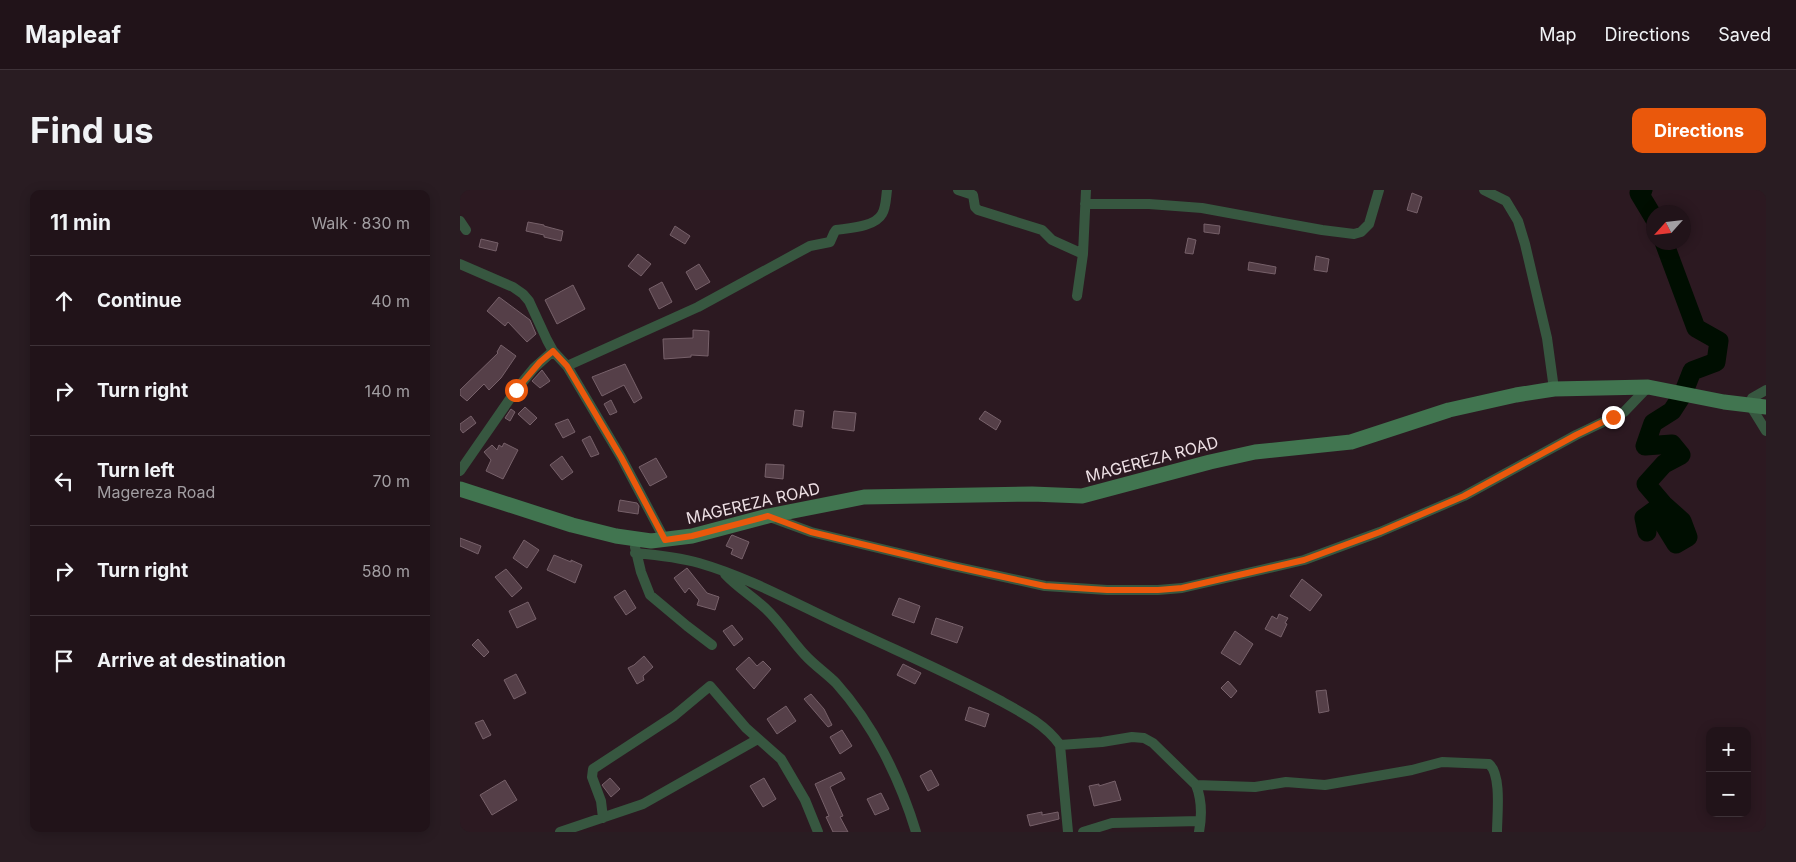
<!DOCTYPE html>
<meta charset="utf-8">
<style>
:root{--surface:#211319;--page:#291c22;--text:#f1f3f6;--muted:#a29ea2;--line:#3e3238;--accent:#ea580c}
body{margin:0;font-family:Inter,sans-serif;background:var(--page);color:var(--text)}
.controls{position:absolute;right:15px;bottom:15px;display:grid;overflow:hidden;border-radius:10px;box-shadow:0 2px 12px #0003}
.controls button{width:45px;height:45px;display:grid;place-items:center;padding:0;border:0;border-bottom:1px solid var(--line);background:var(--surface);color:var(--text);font:25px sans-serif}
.compass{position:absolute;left:1186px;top:15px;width:45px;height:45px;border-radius:50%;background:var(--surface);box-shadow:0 2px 12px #0003;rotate:243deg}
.stop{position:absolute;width:15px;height:15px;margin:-11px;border:4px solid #ea580c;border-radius:50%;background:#fff}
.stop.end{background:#ea580c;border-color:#fff;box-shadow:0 1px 5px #0008}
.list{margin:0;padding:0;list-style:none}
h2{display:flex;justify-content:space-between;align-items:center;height:65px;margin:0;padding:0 20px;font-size:21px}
h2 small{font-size:16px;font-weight:400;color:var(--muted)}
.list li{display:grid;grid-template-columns:32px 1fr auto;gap:15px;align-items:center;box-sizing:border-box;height:90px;padding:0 20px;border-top:1px solid var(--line)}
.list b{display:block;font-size:19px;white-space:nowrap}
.list p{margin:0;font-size:16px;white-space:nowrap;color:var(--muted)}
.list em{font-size:16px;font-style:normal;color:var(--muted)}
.icon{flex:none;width:28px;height:28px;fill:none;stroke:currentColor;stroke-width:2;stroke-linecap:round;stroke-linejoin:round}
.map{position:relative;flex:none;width:1306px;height:642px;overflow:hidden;border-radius:10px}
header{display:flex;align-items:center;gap:30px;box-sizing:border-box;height:70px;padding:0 25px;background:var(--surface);border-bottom:1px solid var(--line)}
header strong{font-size:24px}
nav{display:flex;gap:28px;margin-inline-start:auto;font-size:18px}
.intro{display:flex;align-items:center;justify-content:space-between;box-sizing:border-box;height:120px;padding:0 30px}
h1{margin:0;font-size:35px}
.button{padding:12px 22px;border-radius:10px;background:var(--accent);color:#fff;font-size:18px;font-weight:700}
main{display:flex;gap:30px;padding:0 30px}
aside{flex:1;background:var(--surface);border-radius:10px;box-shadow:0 2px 12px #0003}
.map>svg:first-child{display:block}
</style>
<header>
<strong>Mapleaf</strong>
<nav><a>Map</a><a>Directions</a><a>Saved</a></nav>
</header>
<div class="intro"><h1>Find us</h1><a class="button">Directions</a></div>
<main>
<aside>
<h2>11 min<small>Walk · 830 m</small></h2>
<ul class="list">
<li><svg class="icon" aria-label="ahead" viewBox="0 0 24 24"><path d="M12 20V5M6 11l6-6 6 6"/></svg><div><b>Continue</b></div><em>40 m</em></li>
<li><svg class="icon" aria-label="right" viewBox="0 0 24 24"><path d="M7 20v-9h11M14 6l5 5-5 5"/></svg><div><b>Turn right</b></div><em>140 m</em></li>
<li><svg class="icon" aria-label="left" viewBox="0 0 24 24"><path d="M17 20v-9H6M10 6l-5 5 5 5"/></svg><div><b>Turn left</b><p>Magereza Road</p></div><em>70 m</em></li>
<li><svg class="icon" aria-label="right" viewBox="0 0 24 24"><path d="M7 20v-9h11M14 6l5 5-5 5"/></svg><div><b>Turn right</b></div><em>580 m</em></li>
<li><svg class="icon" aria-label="arrive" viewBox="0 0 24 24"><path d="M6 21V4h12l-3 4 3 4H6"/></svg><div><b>Arrive at destination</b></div></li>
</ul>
</aside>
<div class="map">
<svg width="1306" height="642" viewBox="0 0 1306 642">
<rect width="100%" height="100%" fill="#2c1921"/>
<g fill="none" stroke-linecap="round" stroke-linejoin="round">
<path stroke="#000e01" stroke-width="19" d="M1183,0l-4,3 15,25
M1187,342l-3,-14 11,-8 21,34 12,-7 -6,-16 -19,-17 -17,-20 18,-20 17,-9 -9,-11 -27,2 8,-23 19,-12 11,-17 9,-23 24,-9 3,-21 -23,-13 -32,-86"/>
</g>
<path fill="#553f48" stroke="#77616a" d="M952,3l10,4 -5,16 -10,-3z
M68,32l16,3v1l19,5 -2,10 -17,-4v-2l-18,-4z
M744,34l16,2 -1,8 -15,-2z
M215,36l15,10 -5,8 -15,-9z
M728,48l8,2 -3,14 -8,-1z
M21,49l17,4 -2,8 -17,-4z
M178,64l13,10 -10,12 -13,-10z
M856,66l13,3 -2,13 -13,-2z
M789,72l27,5 -1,7 -27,-4z
M239,74l11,18 -14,8 -10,-18z
M202,92l10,20 -13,7 -10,-20z
M113,95l12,24 -28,15 -12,-24z
M39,107l31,23 6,14 -9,8 -19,-20 -3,4 -18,-15z
M233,140l16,1 -1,25 -17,-1v2l-27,2 -1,-20 30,-1z
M41,155l15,11 -15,22 -12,12 -5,-6 -17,17 -7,-6v-5l38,-37 -1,-1z
M165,174l17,34 -8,5 -10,-18 -22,11 -10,-19z
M82,180l8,11 -10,7 -8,-7z
M151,210l6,12 -7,3 -6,-11z
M65,217l12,11 -7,7 -12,-11z
M51,219l4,3 -5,9 -5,-3z
M335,220l9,1 -2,16 -9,-2z
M374,221l22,2 -2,18 -22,-3z
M525,221l16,10 -5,9 -17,-11z
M11,226l5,7 -13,10 -3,-4v-5z
M108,229l7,13 -12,6 -8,-14z
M130,246l9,18 -8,3 -9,-17z
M44,253l14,7 -15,29 -17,-8 5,-11 -7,-8 8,-7 5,5 2,-5 3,2z
M102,266l11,16 -11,8 -12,-15z
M196,268l11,19 -17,9 -11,-19z
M306,274l18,1 -1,14 -18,-2z
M160,310l17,3 2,3 -1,8 -20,-3z
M272,345l17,7 -7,17 -11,-5 2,-5 -7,-3 5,-10z
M0,348l21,8 -3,8 -18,-8z
M64,350l15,10 -12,18 -14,-10z
M94,365l17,7v-2l11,5 -7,18 -28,-13z
M227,378l20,25 12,4 -4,13 -18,-5 2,-5 -10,-12 -4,5 -11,-15z
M46,379l16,19 -10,9 -17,-20z
M842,389l20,16 -12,16 -20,-15z
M165,400l11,18 -10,7 -12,-18z
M439,408l21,8 -6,17 -22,-8z
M68,412l8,17 -19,9 -8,-17z
M819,424l9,4 -3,5 2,1 -6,13 -16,-8 7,-13 5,3z
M476,428l27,9 -6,16 -26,-9z
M272,435l11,14 -9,7 -11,-15z
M775,441l18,13 -13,21 -19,-12z
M18,449l11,13 -5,5 -12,-12z
M184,466l9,11 -10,9 1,4 -7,4 -9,-16 6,-3z
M289,467l8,9 6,-5 8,8 -17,20 -18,-20z
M443,474l18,9 -6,11 -18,-9z
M56,484l10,19 -12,6 -10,-19z
M768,491l9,10 -6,7 -10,-10z
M866,500l3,21 -10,2 -3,-22z
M351,504l13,15 8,16 -4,2 -24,-28z
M326,516l10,15 -19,13 -10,-15z
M509,517l20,7 -4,13 -20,-7z
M23,530l8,15 -8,4 -8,-16z
M382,540l10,16 -12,8 -10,-17z
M471,580l8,15 -11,6 -8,-15z
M381,582l4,7 -15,8 13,29 -3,1 8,15h-15l-7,-15 3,-1 -14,-32z
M150,588l10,11 -9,8 -9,-12z
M304,588l12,21 -13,8 -13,-21z
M45,590l12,20 -25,15 -12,-20z
M655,591l6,19 -27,6 -5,-20 10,-2v2z
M421,603l8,16 -14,6 -8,-16z
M582,622v3l16,-3 1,7 -29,7 -3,-11z"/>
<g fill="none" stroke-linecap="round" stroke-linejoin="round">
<path stroke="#375740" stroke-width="10" d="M498,0l15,5 2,12 3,3 64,20 10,10 31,14
M1024,0l22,11 12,20 7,23 22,94 7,51
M625,14h64l53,4 120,22 32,4 7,-2 8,-8 10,-34
M0,31l6,9
M0,74l53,23 10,7 6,7 18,39 6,11 14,15 54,91 44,83
M617,106l6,-42 3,-64
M107,176l131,-59 112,-61 20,-4 4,-9 2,-3c13,-2 39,-3 46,-16 4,-6 4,-17 5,-24
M1306,200l-14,8 -2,7 16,26
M0,281l56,-81 18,-22 19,-17
M310,327l41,15 142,34 92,20 62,4h51l24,-2 122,-28 76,-28 84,-36 112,-61 48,-23 24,-25
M175,357l6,25 9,23 37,31 25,19
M175,363c22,2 43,4 64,10 55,16 104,45 156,68 49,23 96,43 144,69 22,12 46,24 61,45l8,87
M265,384c12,13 27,22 40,34 15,14 26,32 40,47 9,10 21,18 31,28 37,41 64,96 80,149
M600,555l42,-3 30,-5 12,1 9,5 43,42c6,15 6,31 3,47
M736,595l59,2 31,-5 39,3 87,-15 30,-8 47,2c13,11 8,52 8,68
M143,628l-2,-17 -9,-24 1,-8 81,-53 36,-30 36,42 35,31 24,41 13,32
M100,642l83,-28 115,-65
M623,642l29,-9 88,-2"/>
<path stroke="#417550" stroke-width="15" d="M0,299l112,36 44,11 35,5 41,-5 76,-20 96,-19 168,-3 50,2 128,-34 45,-10 96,-10 98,-32 67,-15 38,-6 94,-2 76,15 42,5"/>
</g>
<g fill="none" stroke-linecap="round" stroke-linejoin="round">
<path stroke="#ea580c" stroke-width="6" d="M56,200l24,-28 13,-11 14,15 54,91 44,83 27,-4 76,-20 43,16 142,34 92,20 62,4h51l24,-2 122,-28 76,-28 84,-36 112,-61 37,-18"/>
</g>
<g text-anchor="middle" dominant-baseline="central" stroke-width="4" stroke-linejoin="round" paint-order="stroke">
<g font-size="16" fill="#eee0e5" stroke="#2c1921">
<text transform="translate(692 269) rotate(-15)">MAGEREZA ROAD</text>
<text transform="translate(293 313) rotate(-13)">MAGEREZA ROAD</text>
</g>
</g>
</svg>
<div class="controls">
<button>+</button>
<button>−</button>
</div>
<svg class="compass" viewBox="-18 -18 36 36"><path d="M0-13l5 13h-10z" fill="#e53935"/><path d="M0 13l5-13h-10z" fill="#a29ea2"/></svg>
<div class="stop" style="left:56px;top:200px"></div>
<div class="stop end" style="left:1153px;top:227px"></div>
</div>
</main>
